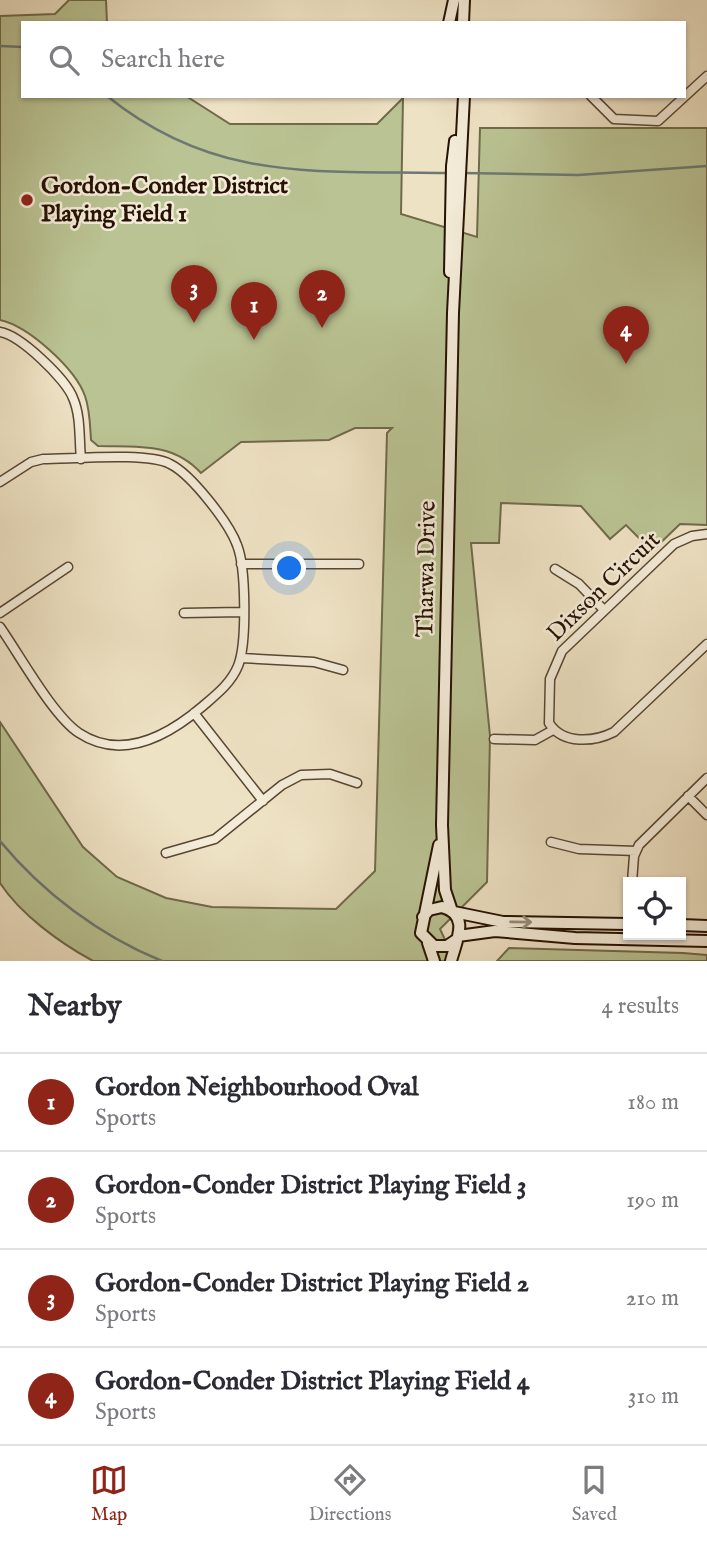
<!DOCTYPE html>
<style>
:root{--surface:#fff;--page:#f2f2f3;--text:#2b2b33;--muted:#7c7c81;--line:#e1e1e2;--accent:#8f2418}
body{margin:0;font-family:"IM FELL English",serif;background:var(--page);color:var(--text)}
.controls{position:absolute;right:21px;bottom:21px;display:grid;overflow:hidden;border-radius:0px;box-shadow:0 2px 5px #0004}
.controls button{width:63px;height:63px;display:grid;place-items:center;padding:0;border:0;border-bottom:2px solid var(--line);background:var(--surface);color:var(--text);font:35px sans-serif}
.you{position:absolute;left:290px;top:569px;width:24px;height:24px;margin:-18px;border:5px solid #fff;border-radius:50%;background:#1a73e8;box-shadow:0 0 0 10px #1a73e833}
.badge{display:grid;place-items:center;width:46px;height:46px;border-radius:50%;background:var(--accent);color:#fff;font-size:23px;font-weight:700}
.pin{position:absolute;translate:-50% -58px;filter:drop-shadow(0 2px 4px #0008)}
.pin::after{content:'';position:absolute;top:37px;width:24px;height:21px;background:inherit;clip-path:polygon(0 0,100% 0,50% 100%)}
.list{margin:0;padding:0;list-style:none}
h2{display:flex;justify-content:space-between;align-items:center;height:91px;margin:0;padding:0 28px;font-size:30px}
h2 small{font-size:23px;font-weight:400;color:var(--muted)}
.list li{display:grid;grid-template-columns:46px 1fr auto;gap:21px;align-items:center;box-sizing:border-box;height:98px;padding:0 28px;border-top:2px solid var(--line)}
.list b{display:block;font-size:26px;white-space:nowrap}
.list p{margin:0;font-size:23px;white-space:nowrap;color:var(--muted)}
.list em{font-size:23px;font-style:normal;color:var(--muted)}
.icon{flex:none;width:38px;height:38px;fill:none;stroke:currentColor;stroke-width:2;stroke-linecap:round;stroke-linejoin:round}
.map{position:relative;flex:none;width:707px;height:961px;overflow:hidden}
.search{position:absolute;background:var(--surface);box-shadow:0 2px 5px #0004;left:21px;right:21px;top:21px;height:77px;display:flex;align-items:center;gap:18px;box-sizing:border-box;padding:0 24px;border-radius:0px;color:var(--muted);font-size:26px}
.sheet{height:483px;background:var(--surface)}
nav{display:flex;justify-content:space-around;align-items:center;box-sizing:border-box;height:98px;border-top:2px solid var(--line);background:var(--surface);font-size:19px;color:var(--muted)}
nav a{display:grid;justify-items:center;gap:4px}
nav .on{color:var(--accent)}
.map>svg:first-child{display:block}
</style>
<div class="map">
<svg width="707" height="961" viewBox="0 0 707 961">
<rect width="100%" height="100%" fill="#eee2c4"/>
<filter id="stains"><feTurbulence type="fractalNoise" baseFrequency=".00286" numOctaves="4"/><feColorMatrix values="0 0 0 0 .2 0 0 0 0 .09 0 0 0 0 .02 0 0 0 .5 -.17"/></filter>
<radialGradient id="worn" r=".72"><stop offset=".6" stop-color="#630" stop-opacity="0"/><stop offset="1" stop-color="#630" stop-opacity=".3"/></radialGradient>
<path fill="#bac393" stroke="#706a4b" stroke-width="2" d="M69,0h37l1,23h-84v73h163l44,28h147l26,-26 -2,116 76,23 3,-109h227v397l-27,-1 -28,27 -26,-26 -16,14 -29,-33 -80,-3 -2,40h-28l19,193 -3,146 -47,47 15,32h-362c-33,-18 -73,-47 -93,-78v-161l83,125 34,30 49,21 46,9 124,2 39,-38 12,-438 5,-5h-37l-26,12 -88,2 -40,31c-28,-31 -64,-26 -103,-27l-7,-6c-1,-15 -1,-30 -6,-44 -10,-28 -57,-70 -85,-76v-304l55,-2z
M509,948l174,5 24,2v6h-210z"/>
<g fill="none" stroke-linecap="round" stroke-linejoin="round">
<path stroke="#6d7873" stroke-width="2.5" d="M0,46l23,1
M107,96c109,88 211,74 342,77
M462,173l116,2 129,-9
M0,841c42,51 100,95 162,120"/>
<g stroke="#584633" stroke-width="11">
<path id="street" d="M591,96l23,23 44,2 49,-45
M0,332c20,3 66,47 73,66 8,18 6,41 8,61
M0,482l31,-20 12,-3c29,0 105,-7 127,5 21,10 59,59 67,81 9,22 10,99 1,121 -7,17 -21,28 -35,40 -34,29 -80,56 -124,27 -26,-17 -60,-79 -79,-106
M707,534l-15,2 -18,8 -112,107 -12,28 -1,44c14,22 45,19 65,9l93,-88
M241,564h118
M555,569l24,15 25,26
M0,613l68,-46
M184,613l58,-1
M241,658l73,4 29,8
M194,713l69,88
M494,739l41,1 18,-10
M688,796l19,19
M551,842l28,7 57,2
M166,853l49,-14 67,-54 19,-10 29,-1 27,9
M632,882l2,-26 5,-11 68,-67"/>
</g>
<g stroke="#261203" stroke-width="14">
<path id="secondary" d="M449,23l5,-23
M463,23l1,-23
M450,272l2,-106 3,-25
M439,845l-18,88 13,13h13l9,-6
M452,911l-7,-21 -3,-65 11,-512 11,-217
M454,912l49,10 125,2
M423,917l6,-7 13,-3c29,8 14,34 9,54
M681,925l26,1
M458,936l37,-5 80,7 132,3
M428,943l6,18"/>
</g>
<use href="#street" stroke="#f4ecd9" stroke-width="8"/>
<use href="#secondary" stroke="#f4ecd9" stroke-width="10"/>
</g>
<defs><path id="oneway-shaft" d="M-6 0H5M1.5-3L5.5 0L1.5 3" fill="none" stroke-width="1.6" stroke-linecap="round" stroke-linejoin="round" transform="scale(1.75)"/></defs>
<use stroke="#978a79" href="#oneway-shaft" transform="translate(521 922) rotate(1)"/>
<circle fill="#8f2418" stroke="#f4ecd9" stroke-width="2.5" cx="27" cy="200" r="7"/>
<g text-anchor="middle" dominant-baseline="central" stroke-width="5" stroke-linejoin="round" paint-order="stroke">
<g font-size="24" font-weight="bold" fill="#261203" stroke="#f4ecd9" text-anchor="start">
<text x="41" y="186">Gordon-Conder District<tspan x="41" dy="28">Playing Field 1</tspan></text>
</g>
<g font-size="24" fill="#261203" stroke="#f4ecd9">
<text transform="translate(427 569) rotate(-89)">Tharwa Drive</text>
<text transform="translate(604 587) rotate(-44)">Dixson Circuit</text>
</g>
</g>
<rect width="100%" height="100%" filter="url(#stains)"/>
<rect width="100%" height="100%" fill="url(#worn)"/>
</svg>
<div class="controls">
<button><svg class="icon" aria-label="locate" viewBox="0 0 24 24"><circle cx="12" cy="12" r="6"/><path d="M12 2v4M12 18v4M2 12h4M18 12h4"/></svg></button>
</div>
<div class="you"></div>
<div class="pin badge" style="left:254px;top:340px">1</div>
<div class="pin badge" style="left:322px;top:328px">2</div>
<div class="pin badge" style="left:194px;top:323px">3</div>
<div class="pin badge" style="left:626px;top:364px">4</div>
<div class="search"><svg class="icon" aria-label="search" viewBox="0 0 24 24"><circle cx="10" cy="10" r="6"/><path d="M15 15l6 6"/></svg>Search here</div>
</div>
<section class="sheet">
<h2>Nearby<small>4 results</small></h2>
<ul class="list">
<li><span class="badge">1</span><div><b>Gordon Neighbourhood Oval</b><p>Sports</p></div><em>180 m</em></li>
<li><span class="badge">2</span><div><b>Gordon-Conder District Playing Field 3</b><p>Sports</p></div><em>190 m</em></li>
<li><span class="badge">3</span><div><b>Gordon-Conder District Playing Field 2</b><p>Sports</p></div><em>210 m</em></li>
<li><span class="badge">4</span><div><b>Gordon-Conder District Playing Field 4</b><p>Sports</p></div><em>310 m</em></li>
</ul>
</section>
<nav>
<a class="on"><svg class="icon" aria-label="map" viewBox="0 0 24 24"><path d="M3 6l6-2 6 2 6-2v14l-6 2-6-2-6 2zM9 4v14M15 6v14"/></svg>Map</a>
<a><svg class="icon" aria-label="directions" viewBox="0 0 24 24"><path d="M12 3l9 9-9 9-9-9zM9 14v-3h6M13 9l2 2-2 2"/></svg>Directions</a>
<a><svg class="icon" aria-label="saved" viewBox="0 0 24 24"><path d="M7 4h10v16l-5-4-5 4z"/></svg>Saved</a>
</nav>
